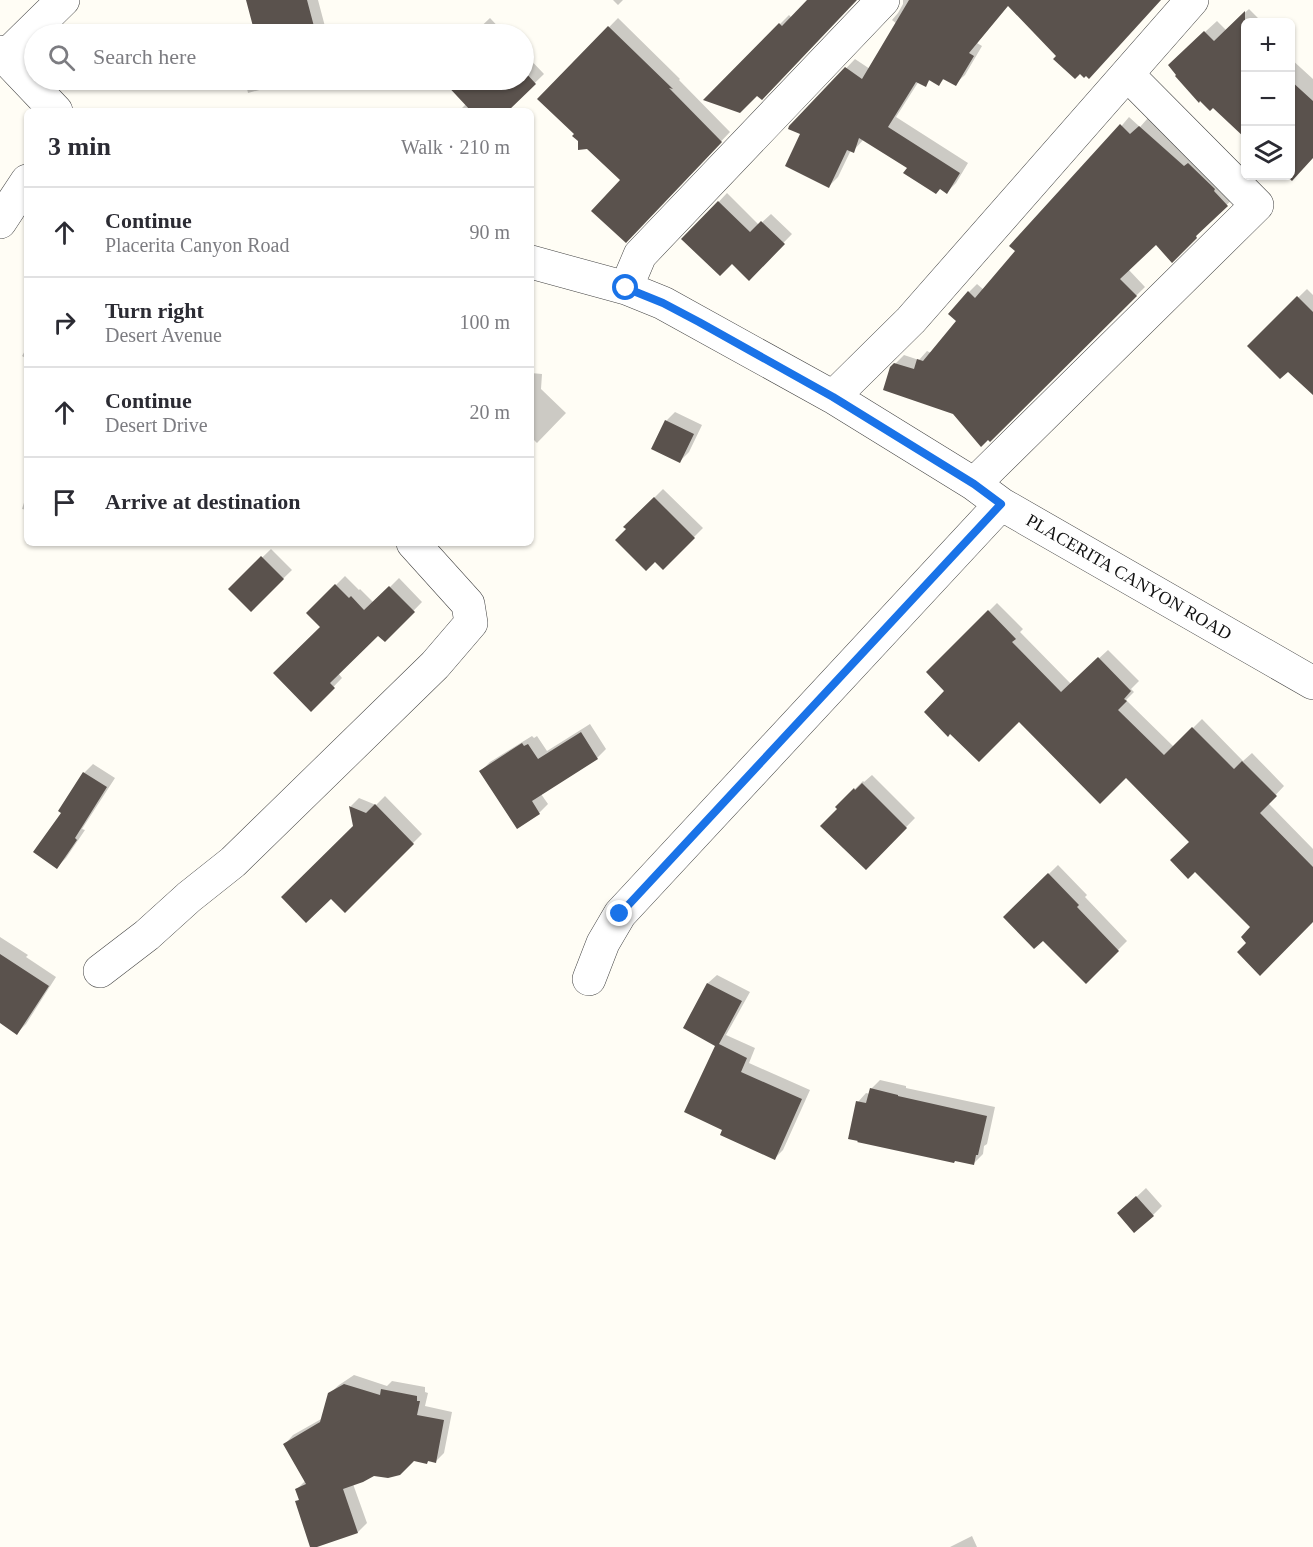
<!DOCTYPE html>
<meta charset="utf-8">
<style>
:root{--surface:#fff;--page:#f7f7f7;--text:#2b2b33;--muted:#7c7c81;--line:#e1e1e2}
body{margin:0;font-family:Georgia,serif;background:var(--page);color:var(--text)}
.controls{position:absolute;right:18px;top:18px;display:grid;overflow:hidden;border-radius:9px;box-shadow:0 2px 4px #0004}
.controls button{width:54px;height:54px;display:grid;place-items:center;padding:0;border:0;border-bottom:2px solid var(--line);background:var(--surface);color:var(--text);font:30px sans-serif}
.stop{position:absolute;width:18px;height:18px;margin:-14px;border:4px solid #1a73e8;border-radius:50%;background:#fff}
.stop.end{background:#1a73e8;border-color:#fff;box-shadow:0 2px 6px #0008}
.list{margin:0;padding:0;list-style:none}
h2{display:flex;justify-content:space-between;align-items:center;height:78px;margin:0;padding:0 24px;font-size:26px}
h2 small{font-size:20px;font-weight:400;color:var(--muted)}
.list li{display:grid;grid-template-columns:39px 1fr auto;gap:18px;align-items:center;box-sizing:border-box;height:90px;padding:0 24px;border-top:2px solid var(--line)}
.list b{display:block;font-size:22px;white-space:nowrap}
.list p{margin:0;font-size:20px;white-space:nowrap;color:var(--muted)}
.list em{font-size:20px;font-style:normal;color:var(--muted)}
.icon{flex:none;width:33px;height:33px;fill:none;stroke:currentColor;stroke-width:2;stroke-linecap:round;stroke-linejoin:round}
.map{position:relative;flex:none;width:1313px;height:1547px;overflow:hidden}
.search{position:absolute;background:var(--surface);box-shadow:0 2px 4px #0004;left:24px;top:24px;width:510px;height:66px;display:flex;align-items:center;gap:15px;box-sizing:border-box;padding:0 21px;border-radius:33px;color:var(--muted);font-size:22px}
.panel{position:absolute;background:var(--surface);box-shadow:0 2px 4px #0004;left:24px;top:108px;width:510px;height:438px;border-radius:9px}
.map>svg:first-child{display:block}
</style>
<div class="map">
<svg width="1313" height="1547" viewBox="0 0 1313 1547">
<rect width="100%" height="100%" fill="#fffdf5"/>
<path fill="#0003" d="M248,0h70l9,34h-83l12,-3z
M613,0h10l-5,5z
M810,0h46l-99,94 -51,5 83,-84 3,3z
M903,0h258l-103,56 -49,-52 -32,39 5,3 -17,29 -10,9 -10,-6 -6,6 -8,-5 -6,6 -6,-4 -23,36 72,46 -12,20 -9,9 -83,-53 -11,12 -2,-1 -13,27 -9,9 -27,-53 -12,-6 65,-68 15,10 27,-45 -5,-4 6,-7 5,-9z
M1249,9l13,13h-16v114l-33,-30 -32,-52 36,-33 9,9z
M490,18l15,16h-32z
M618,18l62,61 -1,1 51,52 -104,109 -4,-61 -43,-40 -3,-6 -37,-35z
M524,53l20,21 -38,37h-47l7,-7 -22,-24h80z
M1290,58l23,21v78l-21,22 -3,-3h1z
M245,80h43l-3,3 -37,10z
M1129,117l11,10 8,-9 87,79 -32,30 1,1 -32,32 -16,-17 -28,26 17,18 -155,153 -99,-72 13,-13 15,5 8,-9 4,2 27,-32 11,-29 8,-8 7,6z
M727,193l32,32 12,-11 21,20 -43,44 -17,-16 -48,-23z
M1307,289l6,6v99l-24,-25 -40,-23z
M27,347v12l-5,-3z
M531,373l11,1 -1,15 25,24 -29,30 -6,-6z
M675,412l27,13 -13,27 -9,9 -14,-40z
M663,489l40,39 -40,40 -38,-41z
M27,493v17l-5,-1z
M271,549l21,21 -41,40 -21,-21z
M345,576l14,14 1,-1 14,14 25,-25 23,24 -37,38 -7,-6 -40,39 4,5 -31,32 11,-83 -14,-14z
M997,603l26,26 -3,3 51,52 37,-34 31,31 -8,8 3,3 -8,8 48,47 28,-28 41,42 9,-8 32,33 -16,17 45,46v72l-65,21 4,-15 -61,-86 -65,-65 -107,-56 -72,-29 -19,-19z
M590,724l16,25 -9,9 -56,36 7,10 -9,9 -58,-42 9,-9 42,-26 2,2 3,-2 10,15z
M93,764l22,14 -33,51 3,1 -19,28 -9,9 6,-55 -2,-1 23,-38z
M872,775l43,43 -49,50 -29,-61 26,-26 1,1z
M385,796l37,38 -77,77 -14,-14 24,-71 -4,-20 8,-8 17,7z
M1058,865l29,30 -2,2 42,44 -41,41 -43,-44 -38,-21z
M0,937l28,18 -2,2 30,20 -30,47 -9,9 -17,-11z
M717,975l33,17 -24,43 29,13 -6,15 61,27 -27,60 -9,9 -50,-30 -7,-84 -32,-18 23,-44z
M880,1080l26,6v2l89,19 -8,37 -3,2 -1,8 -9,9 -116,-61 8,-9 4,1 1,-5z
M1146,1188l16,18 -9,9 -25,-10z
M354,1375l33,11 5,-5 33,6v5l3,1 -3,13 27,6 -8,41 -9,9 -6,-2 -2,2 -14,-2 -40,14 -20,10 14,39 -9,9 -46,15 -15,-45 3,-4 -3,-9 9,-9 -21,-36 8,-9 30,-17 6,-24 10,-9z
M972,1536l5,11h-27z"/>
<path fill="#5a524d" d="M246,0h61l9,34h-61z
M807,0h50l-95,100 -5,-4 -17,17 -37,-13 76,-77 3,3z
M909,0h252l-72,79 -3,-3 -2,2 -4,-4 -5,5 -22,-20 3,-3 -48,-50 -39,47 5,3 -18,30 -13,-7 -4,7 -10,-6 -3,7 -10,-5 -28,45 72,46 -13,21 -7,-5 -4,5 -33,-21 4,-5 -48,-30 -5,15 -7,-3 -18,38 -44,-22 15,-32 -12,-5 1,-3 56,-59 17,12z
M1245,11v127l-32,-30 -3,3 -10,-10 -1,2 -24,-27 1,-1 -8,-10 36,-34 10,10z
M608,26l65,63 -4,-1 53,54 -96,101 -35,-32 29,-31 -33,-31 -9,1v-9l-6,-5 2,-2 -37,-35z
M524,71l12,13 -28,27h-37l-29,-31h82z
M1290,80l23,21v57l-21,23 -5,-5h3z
M1120,124l10,10 9,-8 45,40 4,-3 27,26 -1,2 14,15 -32,30 1,2 -25,25 -16,-18 -36,34 17,17 -147,146 -2,-2 -7,7 -28,-33 -70,-24 7,-23 4,-4 20,6 3,-10 6,2 33,-40 -8,-7 20,-23 7,7 40,-47 -6,-5z
M718,201l32,31 11,-11 24,23 -36,37 -17,-17 -12,12 -39,-37z
M1297,296l16,16v83l-25,-23 -8,7 -33,-33z
M665,420l29,14 -14,29 -29,-14z
M654,497l41,41 -32,32 -8,-8 -9,9 -31,-31 11,-11 -3,-2z
M261,556l23,23 -33,33 -23,-23z
M335,584l14,14 2,-2 13,14 25,-24 26,26 -30,30 -7,-6 -48,47 5,5 -24,24 -38,-39 47,-46 -14,-14z
M988,610l28,29 -4,3 49,50 37,-35 33,34 -7,8 3,2 -9,9 46,45 28,-28 42,42 8,-8 35,35 -17,17 53,54v55l-53,54 -23,-24 9,-9 -5,-6 9,-10 -55,-55 -7,7 -18,-19 19,-18 -63,-64 -26,26 -81,-82 -40,40 -29,-28 -2,3 -24,-25 20,-21 -18,-19z
M581,732l17,27 -66,42 8,13 -23,15 -38,-58 43,-28 2,3 4,-2 10,15z
M83,772l24,15 -32,51 2,2 -20,29 -24,-17 28,-39 -3,-2z
M862,783l45,45 -41,42 -46,-44 17,-17 -2,-2 19,-19 1,2z
M375,804l39,40 -69,69 -14,-14 -25,24 -25,-26 72,-71 -4,-20 17,7z
M1048,873l31,32 -2,2 42,44 -33,33 -43,-43 -9,8 -31,-32z
M0,954l49,32 -32,49 -17,-12z
M707,983l35,18 -23,43 28,14 -6,14 61,27 -27,61 -55,-25 2,-5 -38,-18 31,-66 -32,-18z
M870,1088l28,7v1l89,20 -9,39h-2l-2,10 -19,-4 -1,2 -97,-21 1,-1 -10,-2 8,-38 10,2z
M1136,1196l18,20 -20,17 -17,-20z
M344,1384l36,11 1,-6 36,7v5h3l-3,14 27,5 -8,43 -8,-2 -1,3 -13,-3 -14,14 -12,3 -14,-2 -11,6 -20,7 15,44 -41,14h-7l-15,-46 4,-1 -4,-11 11,-5 -23,-40 37,-22 8,-29z"/>
<g fill="none" stroke-linecap="round" stroke-linejoin="round">
<g stroke="#444" stroke-width="34">
<path id="street" d="M0,52l56,59
M5,57l58,-57
M0,222l27,-41
M531,262l95,26 37,15 170,94 141,87 27,20 312,179
M626,288l14,-33 243,-255
M833,397l78,-77 281,-320
M974,484l283,-279 -130,-131
M100,971l47,-36 42,-38 44,-35 202,-197 36,-42 -3,-19 -55,-61
M589,979l14,-36 17,-29 381,-410"/>
</g>
<use href="#street" stroke="#fff" stroke-width="33"/>
</g>
<g fill="none" stroke-linecap="round" stroke-linejoin="round">
<path stroke="#1a73e8" stroke-width="8" d="M620,914l381,-410 -27,-20 -141,-87 -134,-75 -36,-19 -37,-15"/>
</g>
<g text-anchor="middle" dominant-baseline="central" stroke-width="6" stroke-linejoin="round" paint-order="stroke">
<g font-size="18" fill="#111" stroke="#fff">
<text transform="translate(1129 577) rotate(30)">PLACERITA CANYON ROAD</text>
</g>
</g>
</svg>
<div class="controls">
<button>+</button>
<button>−</button>
<button><svg class="icon" aria-label="layers" viewBox="0 0 24 24"><path d="M12 4l9 5-9 5-9-5zM3 14l9 5 9-5"/></svg></button>
</div>
<div class="stop" style="left:626px;top:288px"></div>
<div class="stop end" style="left:620px;top:914px"></div>
<div class="search"><svg class="icon" aria-label="search" viewBox="0 0 24 24"><circle cx="10" cy="10" r="6"/><path d="M15 15l6 6"/></svg>Search here</div>
<section class="panel">
<h2>3 min<small>Walk · 210 m</small></h2>
<ul class="list">
<li><svg class="icon" aria-label="ahead" viewBox="0 0 24 24"><path d="M12 20V5M6 11l6-6 6 6"/></svg><div><b>Continue</b><p>Placerita Canyon Road</p></div><em>90 m</em></li>
<li><svg class="icon" aria-label="right" viewBox="0 0 24 24"><path d="M7 20v-9h11M14 6l5 5-5 5"/></svg><div><b>Turn right</b><p>Desert Avenue</p></div><em>100 m</em></li>
<li><svg class="icon" aria-label="ahead" viewBox="0 0 24 24"><path d="M12 20V5M6 11l6-6 6 6"/></svg><div><b>Continue</b><p>Desert Drive</p></div><em>20 m</em></li>
<li><svg class="icon" aria-label="arrive" viewBox="0 0 24 24"><path d="M6 21V4h12l-3 4 3 4H6"/></svg><div><b>Arrive at destination</b></div></li>
</ul>
</section>
</div>
